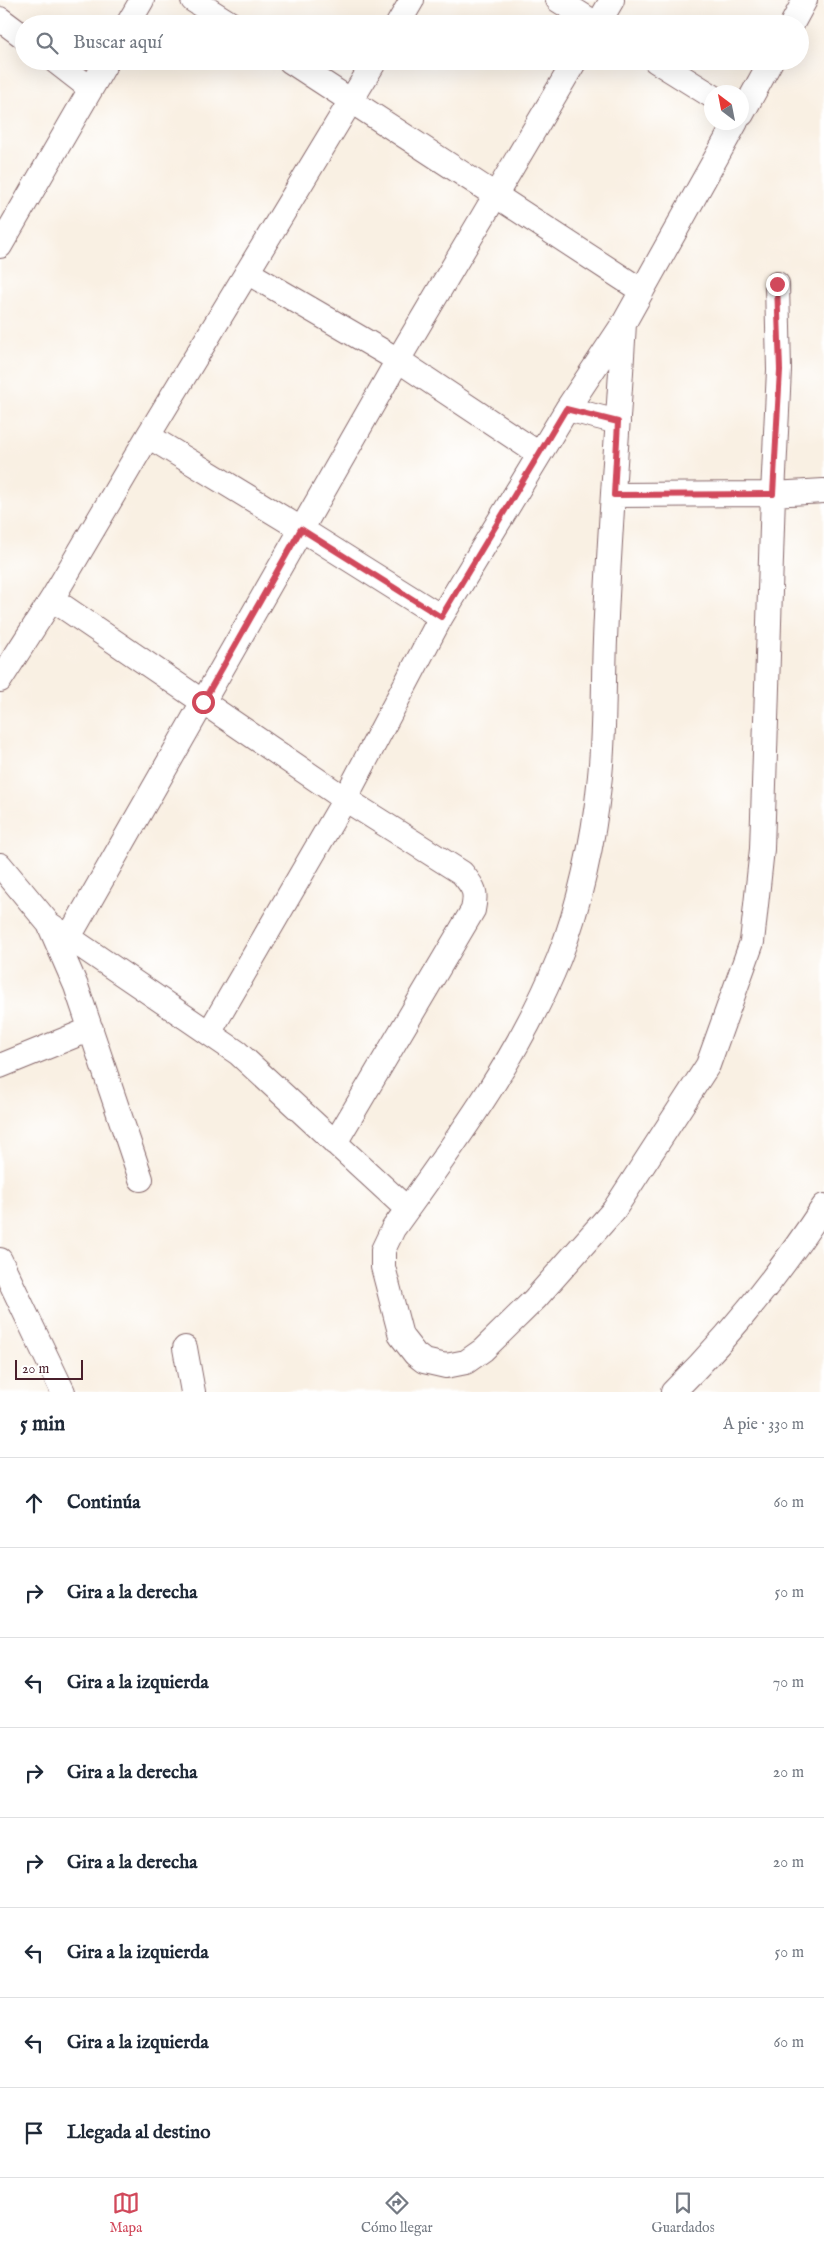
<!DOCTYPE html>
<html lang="es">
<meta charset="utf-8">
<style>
:root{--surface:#fff;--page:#f2f2f3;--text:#1f2937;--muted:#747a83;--line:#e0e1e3;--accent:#d1495b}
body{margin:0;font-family:"IM FELL English",serif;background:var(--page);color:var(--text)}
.compass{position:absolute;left:704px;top:85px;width:45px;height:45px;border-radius:50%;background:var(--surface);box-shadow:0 5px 20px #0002;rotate:328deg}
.scale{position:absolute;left:15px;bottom:12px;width:68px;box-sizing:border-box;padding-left:5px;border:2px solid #4a1f2b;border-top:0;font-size:14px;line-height:18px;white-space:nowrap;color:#4a1f2b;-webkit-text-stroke:4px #fff;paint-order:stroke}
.stop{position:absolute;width:15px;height:15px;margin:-11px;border:4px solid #d1495b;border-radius:50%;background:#fff}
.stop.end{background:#d1495b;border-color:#fff;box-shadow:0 1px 5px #0008}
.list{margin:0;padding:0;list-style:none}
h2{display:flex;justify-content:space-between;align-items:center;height:65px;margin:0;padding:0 20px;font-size:21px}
h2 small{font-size:16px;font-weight:400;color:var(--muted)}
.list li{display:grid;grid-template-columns:32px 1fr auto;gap:15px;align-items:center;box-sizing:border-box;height:90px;padding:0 20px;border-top:1px solid var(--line)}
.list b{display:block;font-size:19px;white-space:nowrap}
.list em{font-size:16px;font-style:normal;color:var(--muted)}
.icon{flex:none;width:28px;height:28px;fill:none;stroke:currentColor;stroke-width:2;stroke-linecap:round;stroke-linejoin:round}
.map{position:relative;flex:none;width:824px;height:1392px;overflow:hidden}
.search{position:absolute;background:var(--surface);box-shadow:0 5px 20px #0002;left:15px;right:15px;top:15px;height:55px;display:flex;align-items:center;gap:12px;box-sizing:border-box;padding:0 18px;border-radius:28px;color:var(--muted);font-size:19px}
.sheet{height:785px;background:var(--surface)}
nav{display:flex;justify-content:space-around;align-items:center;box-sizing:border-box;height:70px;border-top:1px solid var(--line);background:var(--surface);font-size:14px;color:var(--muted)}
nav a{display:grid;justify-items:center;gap:2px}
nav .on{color:var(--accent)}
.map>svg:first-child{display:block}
</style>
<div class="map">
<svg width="824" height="1392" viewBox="0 0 824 1392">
<rect width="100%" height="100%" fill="#fff"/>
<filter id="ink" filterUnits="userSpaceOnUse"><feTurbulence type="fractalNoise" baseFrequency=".02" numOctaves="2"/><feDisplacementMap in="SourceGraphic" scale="10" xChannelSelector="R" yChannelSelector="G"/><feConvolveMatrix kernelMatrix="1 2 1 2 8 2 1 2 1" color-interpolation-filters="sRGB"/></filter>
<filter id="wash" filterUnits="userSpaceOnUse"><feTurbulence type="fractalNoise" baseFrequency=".0096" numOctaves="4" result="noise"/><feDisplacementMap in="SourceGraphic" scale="20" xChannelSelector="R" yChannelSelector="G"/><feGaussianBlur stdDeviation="1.12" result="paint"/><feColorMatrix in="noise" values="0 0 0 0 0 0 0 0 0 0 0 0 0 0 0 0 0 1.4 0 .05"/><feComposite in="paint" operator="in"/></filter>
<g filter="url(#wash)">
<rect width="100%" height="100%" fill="#f9f0e3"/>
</g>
<g filter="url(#ink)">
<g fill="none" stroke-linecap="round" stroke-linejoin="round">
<g stroke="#87686b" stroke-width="26">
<path id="street" d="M193,0l38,24
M558,0l38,24
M0,19l24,18
M128,24l14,-24
M398,24l14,-24
M598,24l14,-24
M792,24l13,-24
M55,61l36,28
M290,61l352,230
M656,61l56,35
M742,114l29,-53
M0,246l107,-185
M247,272l151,88 141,94
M624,323c-6,105 -15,211 -19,317 -2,48 0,97 -6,145 -5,54 -20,123 -40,173 -40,99 -104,185 -166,271l-10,21v17l18,69 14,18 9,7 22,5 20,-4 17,-12 52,-51 79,-89 94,-145 44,-123 10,-93 11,-355 6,-124 -2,-86
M567,409l51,13
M148,436l153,93 140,88
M614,495l159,-1 51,-3
M52,599l293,200 117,74c12,15 15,18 11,37l-138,233
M0,680l52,-81 96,-163 227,-375
M0,865l49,59 189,129 169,156
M49,924l27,62 65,193
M69,937l329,-577 177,-299
M209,1033l136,-234 96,-182 126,-208 57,-86 112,-201
M0,1066l91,-37
M0,1260l63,132
M185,1348l8,44
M673,1392c58,-57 106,-118 151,-186"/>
</g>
<use href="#street" stroke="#fff" stroke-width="24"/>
</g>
</g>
<g fill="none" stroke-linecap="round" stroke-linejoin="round" filter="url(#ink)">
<path stroke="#d1495b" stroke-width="6" d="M203,702l98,-173 140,88 125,-208 52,13 -4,73 159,-1 7,-124 -3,-86"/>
</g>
</svg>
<svg class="compass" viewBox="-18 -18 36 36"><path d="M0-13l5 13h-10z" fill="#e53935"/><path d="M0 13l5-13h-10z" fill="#747a83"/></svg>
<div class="scale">20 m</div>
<div class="stop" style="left:203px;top:702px"></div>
<div class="stop end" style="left:777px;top:284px"></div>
<div class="search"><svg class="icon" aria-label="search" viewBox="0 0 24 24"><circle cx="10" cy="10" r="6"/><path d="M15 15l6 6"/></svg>Buscar aquí</div>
</div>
<section class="sheet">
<h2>5 min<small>A pie · 330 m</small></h2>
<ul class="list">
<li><svg class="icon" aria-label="ahead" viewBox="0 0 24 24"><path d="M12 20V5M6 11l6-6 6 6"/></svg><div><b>Continúa</b></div><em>60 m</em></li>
<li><svg class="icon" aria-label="right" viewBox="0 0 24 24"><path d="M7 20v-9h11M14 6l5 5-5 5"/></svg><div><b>Gira a la derecha</b></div><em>50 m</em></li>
<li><svg class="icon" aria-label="left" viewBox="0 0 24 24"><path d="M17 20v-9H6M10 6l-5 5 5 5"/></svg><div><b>Gira a la izquierda</b></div><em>70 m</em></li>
<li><svg class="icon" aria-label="right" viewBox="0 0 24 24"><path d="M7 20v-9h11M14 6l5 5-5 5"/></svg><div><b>Gira a la derecha</b></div><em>20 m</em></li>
<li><svg class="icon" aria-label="right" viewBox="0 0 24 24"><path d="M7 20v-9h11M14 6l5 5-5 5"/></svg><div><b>Gira a la derecha</b></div><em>20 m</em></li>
<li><svg class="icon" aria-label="left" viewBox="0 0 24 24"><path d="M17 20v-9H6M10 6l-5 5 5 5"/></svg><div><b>Gira a la izquierda</b></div><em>50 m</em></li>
<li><svg class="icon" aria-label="left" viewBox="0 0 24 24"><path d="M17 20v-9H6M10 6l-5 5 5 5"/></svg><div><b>Gira a la izquierda</b></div><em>60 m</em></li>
<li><svg class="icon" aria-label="arrive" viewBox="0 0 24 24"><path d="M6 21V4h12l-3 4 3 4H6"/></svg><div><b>Llegada al destino</b></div></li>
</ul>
</section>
<nav>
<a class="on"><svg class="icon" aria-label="map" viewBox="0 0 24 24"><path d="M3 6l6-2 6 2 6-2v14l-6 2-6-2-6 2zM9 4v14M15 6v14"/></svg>Mapa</a>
<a><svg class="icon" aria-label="directions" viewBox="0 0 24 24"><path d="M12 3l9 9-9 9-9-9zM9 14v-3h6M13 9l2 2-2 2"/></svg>Cómo llegar</a>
<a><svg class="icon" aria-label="saved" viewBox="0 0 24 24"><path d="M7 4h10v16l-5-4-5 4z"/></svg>Guardados</a>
</nav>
